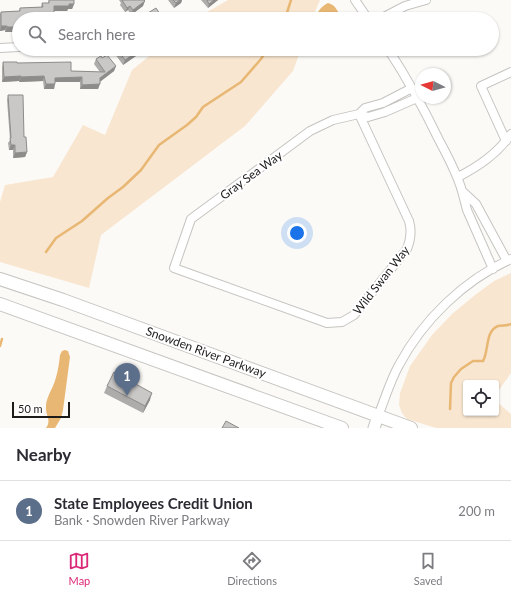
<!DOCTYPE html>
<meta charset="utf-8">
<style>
:root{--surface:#fff;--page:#f7f7f7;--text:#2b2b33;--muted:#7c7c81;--line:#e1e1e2;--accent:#db2777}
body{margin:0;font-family:Lato,sans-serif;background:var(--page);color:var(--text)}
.controls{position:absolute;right:12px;bottom:12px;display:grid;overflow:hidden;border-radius:4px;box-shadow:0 1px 3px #0004}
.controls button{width:36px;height:36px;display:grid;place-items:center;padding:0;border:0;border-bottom:1px solid var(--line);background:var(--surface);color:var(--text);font:20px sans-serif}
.compass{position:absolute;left:415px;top:68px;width:36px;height:36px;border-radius:50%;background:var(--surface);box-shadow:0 1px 3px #0004;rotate:276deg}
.scale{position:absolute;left:12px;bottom:10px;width:58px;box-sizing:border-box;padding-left:4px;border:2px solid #1c1b1a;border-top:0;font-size:11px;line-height:14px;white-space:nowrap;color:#1c1b1a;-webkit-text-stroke:3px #fff;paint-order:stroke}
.you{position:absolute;left:297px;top:233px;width:14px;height:14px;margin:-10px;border:3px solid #fff;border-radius:50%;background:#1a73e8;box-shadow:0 0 0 6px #1a73e833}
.badge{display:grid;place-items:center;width:26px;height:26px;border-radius:50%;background:var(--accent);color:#fff;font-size:13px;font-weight:700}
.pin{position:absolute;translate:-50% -33px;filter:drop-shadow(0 1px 2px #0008)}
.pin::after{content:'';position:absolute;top:21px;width:14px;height:12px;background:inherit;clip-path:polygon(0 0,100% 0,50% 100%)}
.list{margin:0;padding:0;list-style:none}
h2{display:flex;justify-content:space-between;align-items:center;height:52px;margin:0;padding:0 16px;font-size:17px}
h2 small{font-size:13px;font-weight:400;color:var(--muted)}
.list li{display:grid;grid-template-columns:26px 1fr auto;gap:12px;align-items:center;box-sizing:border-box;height:60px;padding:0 16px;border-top:1px solid var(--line)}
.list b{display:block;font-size:15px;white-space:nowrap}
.list p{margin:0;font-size:13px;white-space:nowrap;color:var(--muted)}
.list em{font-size:13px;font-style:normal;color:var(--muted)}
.icon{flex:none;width:22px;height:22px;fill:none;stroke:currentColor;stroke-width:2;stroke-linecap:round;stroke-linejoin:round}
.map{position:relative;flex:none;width:511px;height:428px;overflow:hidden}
.search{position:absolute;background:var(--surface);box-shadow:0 1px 3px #0004;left:12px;right:12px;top:12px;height:44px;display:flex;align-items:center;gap:10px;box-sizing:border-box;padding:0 14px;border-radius:22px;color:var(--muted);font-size:15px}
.sheet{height:112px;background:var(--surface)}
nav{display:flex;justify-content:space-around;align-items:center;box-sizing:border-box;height:56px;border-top:1px solid var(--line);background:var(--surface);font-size:11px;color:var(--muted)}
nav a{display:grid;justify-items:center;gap:2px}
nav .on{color:var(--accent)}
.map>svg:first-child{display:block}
</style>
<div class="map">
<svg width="511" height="428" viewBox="0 0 511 428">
<rect width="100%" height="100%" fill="#fcfaf7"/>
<path fill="#f8e6d0" d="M228,0h92l-8,19h-117z
M158,49h143l-8,22 -48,55 -144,109 -12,53 -89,-26v-60l5,-17 48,-8 30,-52 22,10 27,-65z
M511,273v100l-15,21v-11h-30v30h30v-12l15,13v14h-75l-29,-9 -5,-6 -3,-8 1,-12 10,-27 22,-31 20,-21 23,-19 19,-14z"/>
<path fill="#e8b773" d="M328,3c8,2 10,9 14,16h-26c0,-7 6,-13 12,-16z
M65,350l3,1 2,6 -7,53 -2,8 -6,10h-9c6,-8 -1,-13 0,-21 0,-8 4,-14 7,-21 4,-9 6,-21 7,-31l2,-4z"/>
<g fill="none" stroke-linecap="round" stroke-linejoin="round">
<path stroke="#e8b773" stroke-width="2.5" d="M285,19l6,-19
M46,252l10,-14 26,-17 26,-23 15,-11 18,-17 18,-25 28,-20 9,-8 7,-10 38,-25 20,-23 6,-10
M0,346l2,-7
M450,409l1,-26 3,-6 7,-8 12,-8h10c6,-10 2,-30 15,-35 5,-1 9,0 13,-2"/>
<g stroke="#c6c4c1" stroke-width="10">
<path id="street" d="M355,0l13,19
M85,19l6,-1 5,1
M380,19l25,-13 21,-6
M0,48l19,-1
M388,49c19,29 36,60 51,91 9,17 18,33 23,51
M412,88l-29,15 -18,5 -6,6 9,3 17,-5 32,-14
M359,114l50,107c3,10 2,18 -2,28l-53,66 -12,7 -15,1 -153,-55 17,-49 119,-88 23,-11z
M506,141l-25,-55 30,-14
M458,177c21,-11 39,-23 53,-43
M493,269l-26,-59 -5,-19 14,13 31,57
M378,416c7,-17 12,-35 21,-51 24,-45 65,-85 112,-106"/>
</g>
<g stroke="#c6c4c1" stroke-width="13">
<path id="secondary" d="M374,428l4,-12"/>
</g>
<g stroke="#c6c4c1" stroke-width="14">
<path id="primary" d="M0,279l63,21 348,128
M0,304l342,124"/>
</g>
<use href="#street" stroke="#fff" stroke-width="8"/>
<use href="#secondary" stroke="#fff" stroke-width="11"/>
<use href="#primary" stroke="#fff" stroke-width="12"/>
</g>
<path fill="#aeacaa" d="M49,0l25,4 -2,5h-4l-1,2h-13v4l-2,4h-33v9h-3l-2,4h-9v-2l-5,1v-17l1,-2 18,-1 1,-3 21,-1 1,-4h6z
M119,0h25l-1,6 -12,9 -3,-5 -3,2 -5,-7 1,-2z
M168,0h14l-1,3 -7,5z
M201,0h17l-10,8z
M148,13l12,1 6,5h-19l-1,-1z
M113,49h33l-23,16 -11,-15z
M102,58l14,8 -2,5 -14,11 -2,7h-18v-7h-25l-1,7h-10l-1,-8 -24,1v-1l-17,1v-15l1,-5 14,1 54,8 29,1 -6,-8 2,-5z
M8,95l16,42 3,15 -2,5 -12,1v-8h-4l-1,-7 2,-3 -3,-40z
M107,386l43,14 -7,13 -39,-20z"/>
<path fill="#8d8c8b" d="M180,0h2l-1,3 -7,5 2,-5z
M214,0h4l-10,8 1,-4z
M145,1l-2,5 -12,9 2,-5z
M69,4h5l-2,5h-4l-1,2h-15l2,-5z
M130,6l-2,4 -3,2 2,-4z
M48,15h6l-2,4h-5z
M16,23h3v5h-3l-2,4h-9l2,-5z
M1,26h6l-2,4 -5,1z
M141,49h5l-23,16 2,-5z
M116,66l-2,5 -16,12 2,-5z
M21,76l-2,5 -17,1 2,-5z
M44,76l-1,5 -24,1 2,-5z
M82,77l-2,5h-26l1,-4z
M46,84h9l-1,5h-10z
M100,84l-2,5h-18l2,-4z
M11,145h4l-2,5h-4z
M27,152l-2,5 -12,1 2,-5z
M152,393l-2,7 -7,13 2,-7z"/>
<path fill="#cac8c6" stroke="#8d8c8b" d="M49,0h25v4h-5v2h-15v9h-6l1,4h-30v4h-3v4h-9v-1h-6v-14l19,-1v-3l23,-1 -1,-4h7z
M122,0h22l1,1 -12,9 -3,-4 -3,2z
M173,0h7l-4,3z
M207,0h7l-5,4z
M156,8l4,6 2,-1 4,6h-14l-4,-6z
M117,49h24l-16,11z
M107,55l9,11 -16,12v6l-18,1v-8l-27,1v6h-9l-2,-8 -23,1v-1l-17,1 -1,-15h14v1l54,-1v9l34,1 -9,-13 5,-3 1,2z
M8,95h15l1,42h2l1,15 -12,1v-8h-4l-1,-7h1z
M114,372l38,21 -7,13 -38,-20z
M226,421l13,7h-17z"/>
<g text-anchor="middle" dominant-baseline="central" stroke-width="4" stroke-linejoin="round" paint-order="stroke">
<g font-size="12" fill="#1c1b1a" stroke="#fff">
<text transform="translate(251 175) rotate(-36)">Gray Sea Way</text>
<text transform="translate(381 280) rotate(-52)">Wild Swan Way</text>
<text transform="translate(206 352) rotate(20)">Snowden River Parkway</text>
</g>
</g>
</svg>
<div class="controls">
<button><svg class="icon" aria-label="locate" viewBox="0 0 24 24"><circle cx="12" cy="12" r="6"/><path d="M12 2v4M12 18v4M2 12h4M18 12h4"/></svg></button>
</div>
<svg class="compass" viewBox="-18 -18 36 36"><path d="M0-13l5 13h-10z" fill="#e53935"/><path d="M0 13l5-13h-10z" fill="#7c7c81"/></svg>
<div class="scale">50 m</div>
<div class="you"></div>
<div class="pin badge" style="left:127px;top:396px;background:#5c6f8a">1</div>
<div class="search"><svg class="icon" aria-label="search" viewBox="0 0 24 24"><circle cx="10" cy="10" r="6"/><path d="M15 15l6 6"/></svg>Search here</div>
</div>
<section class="sheet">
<h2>Nearby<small></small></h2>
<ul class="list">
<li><span class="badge" style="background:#5c6f8a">1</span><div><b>State Employees Credit Union</b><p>Bank · Snowden River Parkway</p></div><em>200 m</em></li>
</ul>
</section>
<nav>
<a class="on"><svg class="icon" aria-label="map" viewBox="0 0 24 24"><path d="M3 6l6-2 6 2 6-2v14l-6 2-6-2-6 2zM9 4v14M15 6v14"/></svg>Map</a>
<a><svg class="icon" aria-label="directions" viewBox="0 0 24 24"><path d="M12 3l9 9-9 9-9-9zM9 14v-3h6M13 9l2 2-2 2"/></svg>Directions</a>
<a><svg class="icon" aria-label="saved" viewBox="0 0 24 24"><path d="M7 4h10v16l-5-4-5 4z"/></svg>Saved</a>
</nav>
